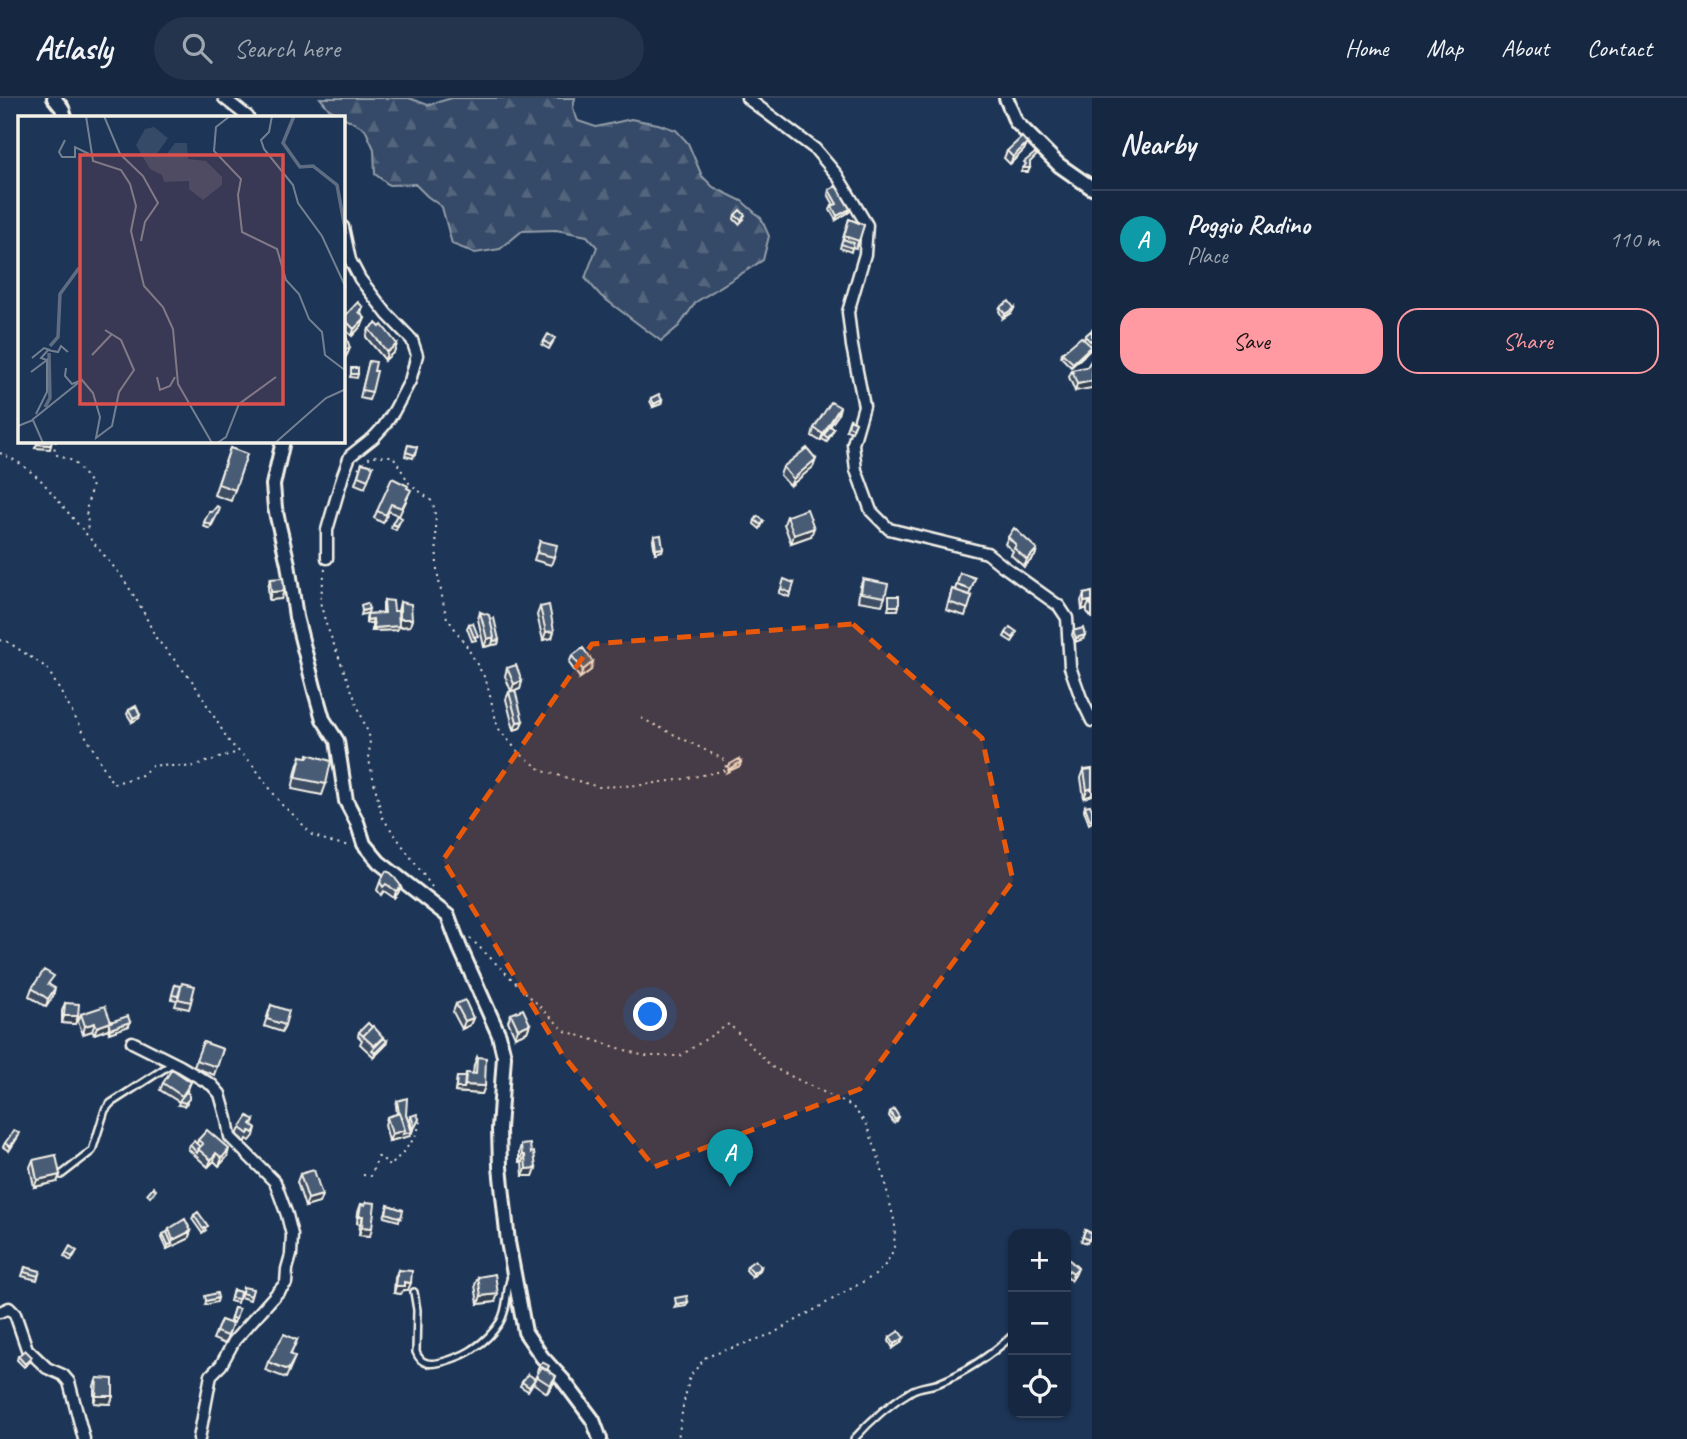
<!DOCTYPE html>
<meta charset="utf-8">
<style>
:root{--surface:#162841;--page:#23344c;--text:#f1f3f6;--muted:#9ea6b1;--line:#35445a;--accent:#ff9aa2}
body{margin:0;font-family:Caveat,sans-serif;background:var(--page);color:var(--text)}
.controls{position:absolute;right:21px;bottom:21px;display:grid;overflow:hidden;border-radius:14px;box-shadow:0 2px 5px #0004}
.controls button{width:63px;height:63px;display:grid;place-items:center;padding:0;border:0;border-bottom:2px solid var(--line);background:var(--surface);color:var(--text);font:35px sans-serif}
.you{position:absolute;left:651px;top:917px;width:24px;height:24px;margin:-18px;border:5px solid #fff;border-radius:50%;background:#1a73e8;box-shadow:0 0 0 10px #1a73e833}
.badge{display:grid;place-items:center;width:46px;height:46px;border-radius:50%;background:var(--accent);color:#fff;font-size:23px;font-weight:700}
.pin{position:absolute;translate:-50% -58px;filter:drop-shadow(0 2px 4px #0008)}
.pin::after{content:'';position:absolute;top:37px;width:24px;height:21px;background:inherit;clip-path:polygon(0 0,100% 0,50% 100%)}
.list{margin:0;padding:0;list-style:none}
h2{display:flex;justify-content:space-between;align-items:center;height:91px;margin:0;padding:0 28px;font-size:30px}
h2 small{font-size:23px;font-weight:400;color:var(--muted)}
.list li{display:grid;grid-template-columns:46px 1fr auto;gap:21px;align-items:center;box-sizing:border-box;height:98px;padding:0 28px;border-top:2px solid var(--line)}
.list b{display:block;font-size:26px;white-space:nowrap}
.list p{margin:0;font-size:23px;white-space:nowrap;color:var(--muted)}
.list em{font-size:23px;font-style:normal;color:var(--muted)}
.actions{display:flex;gap:14px;padding:21px 28px}
.actions a{flex:1;padding:16px 0;border:2px solid var(--accent);border-radius:21px;text-align:center;font-size:24px;color:var(--accent)}
.actions .main{background:var(--accent);color:#111}
.icon{flex:none;width:38px;height:38px;fill:none;stroke:currentColor;stroke-width:2;stroke-linecap:round;stroke-linejoin:round}
.map{position:relative;flex:none;width:1092px;height:1341px;overflow:hidden}
header{display:flex;align-items:center;gap:42px;box-sizing:border-box;height:98px;padding:0 35px;background:var(--surface);border-bottom:2px solid var(--line)}
header strong{font-size:33px}
nav{display:flex;gap:38px;margin-inline-start:auto;font-size:24px}
.search{width:490px;height:63px;background:var(--page);display:flex;align-items:center;gap:18px;box-sizing:border-box;padding:0 24px;border-radius:38px;color:var(--muted);font-size:26px}
main{display:flex}
aside{flex:1;background:var(--surface)}
.map>svg:first-child{display:block}
</style>
<header>
<strong>Atlasly</strong>
<div class="search"><svg class="icon" aria-label="search" viewBox="0 0 24 24"><circle cx="10" cy="10" r="6"/><path d="M15 15l6 6"/></svg>Search here</div>
<nav><a>Home</a><a>Map</a><a>About</a><a>Contact</a></nav>
</header>
<main>
<div class="map">
<svg width="1092" height="1341" viewBox="0 0 1092 1341">
<defs>
<pattern id="forest-firs" width="22" height="20" patternUnits="userSpaceOnUse" patternTransform="scale(1.75)"><rect width="22" height="20" fill="#354a67"/><path d="M5 1l3.5 6h-7zM16 11l3.5 6h-7z" fill="#53657d"/></pattern>
</defs>
<rect width="100%" height="100%" fill="#1d3557"/>
<filter id="ink" filterUnits="userSpaceOnUse"><feTurbulence type="fractalNoise" baseFrequency=".0143" numOctaves="2"/><feDisplacementMap in="SourceGraphic" scale="14" xChannelSelector="R" yChannelSelector="G"/><feConvolveMatrix kernelMatrix="1 2 1 2 8 2 1 2 1" color-interpolation-filters="sRGB"/></filter>
<g filter="url(#ink)">
<path fill="url(#forest-firs)" stroke="#949ea8" stroke-width="2" d="M320,0h89l19,7 24,-7h123l-2,10 5,13 18,6 35,-8 27,5 18,6 12,13 14,33 11,11 29,14 19,17 8,18 -6,24 -67,42 -17,24 -18,15 -60,-45 -16,-18 12,-31 -10,-11 -31,-6 -34,1 -22,18 -25,4 -23,-9 -10,-37 -15,-11 -12,-12 -26,1 -14,-11 -1,-25 -9,-20 -36,-20z"/>
<g fill="none" stroke-linecap="round" stroke-linejoin="round">
<g stroke="#f4f1e8" stroke-width="10">
<path id="service" d="M61,1077l31,-24 13,-41 6,-7 62,-40
M414,1194l3,18 -1,42c2,5 6,10 11,11 10,3 38,-8 46,-14 11,-7 20,-16 27,-27 9,-15 5,-32 12,-48
M854,1341c17,-19 36,-36 59,-49 8,-4 18,-4 26,-7 27,-11 53,-29 74,-48"/>
</g>
<g stroke="#f4f1e8" stroke-width="15">
<path id="minor" d="M224,0l24,19
M747,0l68,51 22,26 30,50 -2,29 -17,58 4,34 12,60 -11,38 3,26 15,41 18,18 98,24 16,13 56,40 8,12 3,49 11,31 11,23
M327,460v-28l16,-55 7,-19 24,-19 10,-11 10,-15 16,-30 7,-26 -5,-15 -25,-26 -27,-35 -10,-19 -7,-33
M132,944l48,24 32,19 8,9 7,25 3,18 45,45 12,33 5,20 -1,20 -4,14 -1,14 -52,58 -13,24 -10,10 -12,64
M0,1214l9,-4 6,6 12,35 20,19 16,7 6,7 15,57"/>
</g>
<g stroke="#f4f1e8" stroke-width="18">
<path id="tertiary" d="M54,0l8,10 3,9
M1006,0l10,24 43,43 33,23
M283,343l-10,44 2,23 13,56 8,53 19,74 8,28 14,22 9,60 11,21 7,22 15,18 69,54 12,32 39,87 5,21 -5,73 1,38 8,75 17,90 17,25 21,23 30,40 7,19"/>
</g>
<path stroke="#f4f1e8" stroke-width="2" stroke-dasharray="2 5" stroke-linecap="butt" d="M56,343l-2,6 3,8 16,6 19,23 -6,27 2,12 -1,10
M0,355l18,9 22,17 83,99 19,31 14,29 37,44 37,61 22,21 30,41 14,12 16,18 19,7 19,4
M358,370l13,-12h22l16,27 24,19 3,20 1,49 9,45 20,29 20,35 12,48 21,25 24,18 56,16 43,-2 41,-6 44,-9 -4,-11 -86,-43
M325,471l-5,33 6,22 44,114 -1,22 13,57 50,70
M0,542l8,2 39,26 66,116 29,-9 11,-10 38,2 47,-15
M470,840l95,93 79,25h36l49,-32 43,43 80,39 15,19 13,37 15,62 -1,25 -8,15 -11,11 -103,59 -66,23 -16,19 -7,30 -5,33
M363,1077l8,1 7,-19h4l5,8 4,1c12,-16 29,-27 29,-49"/>
<use href="#service" stroke="#1d3557" stroke-width="5"/>
<use href="#minor" stroke="#1d3557" stroke-width="10"/>
<use href="#tertiary" stroke="#1d3557" stroke-width="12"/>
</g>
<path fill="#3e4e64" stroke="#f4f1e8" stroke-width="2" d="M1027,45l-3,7 -14,14 -6,-6 3,-7z
M829,92l21,19 -1,3 -13,8 -6,-10 2,-4 2,-1 -6,-11z
M735,117l9,4 -5,5 -5,-5z
M849,121l15,6 -8,23 -4,-1 -1,5 -11,-4z
M363,209l-2,7 4,4 -3,7 -10,11 -9,-8v-10z
M1000,209l14,1 -2,4 -9,6 -4,-7z
M369,231l28,15 -3,8 -9,8 -19,-23z
M1092,232v14l-2,2v4l-19,17 -10,-10 1,-4 22,-13 1,-4z
M544,243l9,1 -4,7 -7,-4z
M369,263l3,31 -3,8 -9,-2z
M1087,269l-12,24 -6,-14 3,-7z
M651,300l11,2 -1,4 -8,3 -3,-6z
M838,317l-8,11 4,3 -7,13 -5,-3 -2,2 -8,-5 2,-8z
M850,321l6,3 -4,10 -6,-2z
M408,347l9,2 -4,11 -8,-2z
M230,350l17,6 -16,47 -17,-6z
M816,361l-3,8 -23,19 -10,-11 3,-8z
M362,365l11,3 -8,22 -10,-4z
M407,390l1,9 -9,19 -10,-5 -6,12 -9,-5 3,-7z
M219,413l-9,18 -7,-3 6,-14z
M787,418l24,20 -20,7 -7,-19z
M755,422l9,1 -4,8 -6,-5z
M400,423l-4,9 -5,-2 1,-4z
M654,438l8,15 -7,2 -2,-13z
M1008,439l29,12 -2,7 -11,11 -13,-12 2,-4 -8,-7z
M540,443l14,16 -3,8 -17,-5z
M960,475l15,5 -6,17 3,1 -7,20 -19,-6 6,-21 3,1z
M270,481l11,20 -12,1 -1,-13z
M863,481l22,18 -3,8 -24,-4 2,-14z
M794,485l-5,14 -10,-4 2,-4z
M1092,494v26l-5,-6v-4l-5,2 -1,-9 3,-7z
M384,502l10,11h4l2,-9 12,17 -2,7 -11,1 -2,3 -25,1v-8h-6v-5l1,-4 16,-1v-9z
M540,509l14,24 -2,7 -9,2 -6,-25z
M480,514l19,28 -1,4 -14,3 -6,-28z
M469,526l7,16 -4,1 -5,-13z
M1073,533l10,8 -8,3 -3,-7z
M1006,535l10,3 -4,6 -8,-5z
M572,558l19,14 -11,8 -11,-15z
M507,570l15,13 -2,8 -5,2 5,37 -6,2 -8,-31 3,-7 2,-1 -6,-15z
M129,612l10,8 -7,4 -5,-8z
M301,658l25,28 -4,11 -30,-6 5,-22z
M1084,672l8,25 -8,3 -3,-20z
M1085,708l7,16 -3,2 -5,-14z
M380,784l21,4 -3,7 -4,5 -10,-7 -3,4 -4,-5z
M50,887l3,11 -7,11 -17,-11 3,-8z
M175,887l16,17 -2,7 -14,-3 2,-6 -6,-1z
M65,905l13,13 -3,8 -13,-1v-12z
M456,906l17,14 -3,7 -8,4 -9,-17z
M271,907l14,20 -3,7 -18,-6z
M81,916l29,8h20l-1,4 -20,7 -1,-4 -14,5 -2,-3 -9,3 -5,-12z
M511,916l19,10 -3,8 -12,5 -7,-16z
M359,934l24,5 -1,4h5l-1,4 -12,12 -14,-13 2,-4 -4,-4z
M203,944l20,7 -9,26 -20,-8z
M477,959l8,29 -3,8 -27,-2 2,-15h8l1,-4 7,1 1,-9z
M191,984l-4,10v11l-3,3 -6,-1 1,-3 -19,-12 3,-7z
M397,1003l9,14 6,17 -2,4 -21,5 -4,-16 2,-8 10,-3 -1,-9z
M890,1014l9,5 -2,4 -3,2 -5,-7z
M411,1018l8,3 -6,11 -3,-10z
M254,1022l-2,5 4,3 -2,8 -4,5 -3,-2 -2,3 -8,-7 3,-7z
M18,1039l-9,14 -6,-4 2,-4z
M198,1042l29,17 -8,9 -5,-5 -6,6 -20,-18 2,-4 7,-2z
M521,1047l10,8 5,15 -3,8h-10l-1,-14h-3v-10z
M33,1062l27,15 -3,7 -23,5 -4,-20z
M300,1076l22,21 -3,8 -14,4 -8,-25z
M366,1104l4,34 -11,-1 1,-11 -3,-1 1,-11 3,-8 4,1z
M388,1107l15,5 -4,11 -15,-4z
M194,1117l12,15 -4,3 -10,-14z
M169,1131l22,2 -3,8 -21,10 -5,-11 1,-4 4,-1z
M1085,1132l6,3 -4,10 -6,-2z
M66,1155l9,1 -4,7 -7,-5z
M1066,1159l12,11 -3,7 -4,6 -4,-4 -1,1z
M747,1168l14,1 -1,3 -8,7 -6,-7z
M25,1169l15,4 -3,9 -15,-4z
M398,1172l10,20h-5l-2,4 -7,-1 1,-15z
M478,1179l17,25 -17,2 -3,-19z
M253,1191l-3,11 -10,-3 2,-6z
M233,1192l7,2 -3,11 -7,-2z
M234,1210l5,1 -5,14 -4,-2z
M221,1222l11,4 -7,20 -12,-5z
M890,1239l14,1 -2,4 -9,6 -4,-7z
M297,1242l-6,14 4,3 -9,21 -21,-8 3,-8z
M18,1258l13,5 -7,6 -7,-7z
M538,1270l10,2 8,6 -3,8 -6,9 -14,-10 5,-10 -1,-1z
M97,1280l16,18 -3,8 -16,-1v-17z
M522,1284l11,1 -5,8 -8,-5z"/>
<path fill="#324051" stroke="#f4f1e8" stroke-width="2" d="M1027,45l-3,7 -14,14 3,-7z
M1023,70h7l-2,4h-7z
M850,111l-1,3 -13,8 1,-4z
M1014,210l-2,4 -9,6 2,-4z
M365,220l-3,7 -10,11 2,-7z
M397,246l-3,8 -9,8 2,-8z
M1091,248l-1,4 -19,17 2,-4z
M350,250l-3,7 -4,2v-7z
M351,276h7l-1,4 -7,-1z
M1092,283v7l-17,3 2,-7z
M662,302l-1,4 -8,3 1,-3z
M840,309l-2,8 -14,20 -4,6 3,-7z
M37,346l14,1 -1,4 -15,-1z
M816,361l-3,8 -23,19 3,-7z
M814,430l-3,8 -20,7 3,-8z
M663,450l-1,3 -7,2 1,-4z
M1037,451l-2,7 -11,11 3,-7z
M284,493l-3,8 -12,1 2,-8z
M1090,503l-3,7 -5,2 2,-8z
M889,508h10l-1,4h-10z
M369,511l-1,4 -7,2 1,-4z
M373,521l-1,4h-6l1,-3z
M400,521h12l-2,7 -11,1 -2,3 -25,1 2,-3 23,-2z
M554,533l-2,7 -9,2 3,-8z
M1085,537l-2,4 -8,3 1,-4z
M494,539l-2,8 -8,2 3,-8z
M499,542l-1,4 -6,1 1,-4z
M593,564l-2,8 -11,8 3,-8z
M522,583l-2,8 -9,3 3,-8z
M140,617l-1,3 -7,4 1,-4z
M523,623l-3,7 -6,2 3,-8z
M741,664l-1,4 -13,6 2,-3z
M1092,690v7l-8,3 3,-8z
M401,788l-3,7 -4,5 2,-7z
M55,890l-2,8 -7,11 2,-8z
M64,918h14l-3,8 -13,-1z
M473,920l-3,7 -8,4 3,-8z
M111,924l-3,7 -14,5 3,-7z
M130,924l-1,4 -20,7 1,-4z
M95,925l-3,8 -9,3 2,-8z
M530,926l-3,8 -12,5 3,-8z
M387,943l-1,4 -12,12 1,-4z
M465,987l20,1 -3,8 -27,-2 1,-4h8z
M405,1032l7,2 -2,4 -21,5 3,-7z
M229,1051l-2,8 -8,9 3,-8z
M216,1055l-2,8 -6,6 3,-7z
M522,1057h3l-3,7h-3z
M536,1070l-3,8h-10l3,-7z
M60,1077l-3,7 -23,5 3,-7z
M322,1097l-3,8 -14,4 3,-8z
M359,1118h4l-3,8 -3,-1z
M362,1129l10,1 -2,8 -11,-1z
M191,1133l-3,8 -21,10 1,-4 4,-1 1,-4z
M761,1169l-1,3 -8,7 1,-4z
M1078,1170l-3,7 -4,6 2,-8z
M404,1184l7,1 -3,7h-5l-2,4 -7,-1 2,-7z
M498,1196l-3,8 -17,2 3,-8z
M218,1200l-1,4 -12,3 1,-4z
M688,1204l-2,4 -12,2 2,-4z
M904,1240l-2,4 -9,6 1,-4z
M556,1278l-3,8 -6,9 3,-8z
M96,1298h17l-3,8 -16,-1z"/>
<path fill="#485b74" stroke="#f4f1e8" stroke-width="2" d="M1022,39l5,6 -14,14 -6,-6z
M1035,55l2,2 -7,7v6h-7l3,-4 -2,-2z
M836,88l14,23 -13,7 -5,-10 5,-2 -8,-14z
M740,112l5,5 -4,5 -6,-5z
M849,121l15,6 -5,16 -15,-5z
M843,141l11,4 -2,5 -11,-4z
M1009,203l5,7 -9,6 -5,-7z
M358,204l5,5 -4,5 6,6 -11,11 -11,-11z
M376,225l4,4 2,-2 15,19 -10,8 -18,-23z
M1092,232v9l-2,2 -5,-5z
M548,236l7,4 -5,7 -6,-4z
M346,238l4,12 -7,2 3,7 -3,1v-21z
M1081,239l10,9 -18,17 -11,-10z
M1092,261v22l-15,3 -5,-14 15,-3z
M369,263l7,1 -2,9h3l-5,21 -10,-2z
M351,270h7v6h-7z
M659,296l3,6 -8,4 -3,-6z
M831,304l9,5 -17,27 -9,-6z
M850,321l6,3 -3,6 -5,-2z
M830,328l4,3 -6,9 -4,-3z
M37,343h15l-1,4 -14,-1z
M408,347l9,2 -2,8 -9,-3z
M230,350l17,6 -12,36 -17,-6z
M807,350l9,11 -23,20 -10,-12z
M362,365l11,3 -5,14 -10,-4z
M392,380l16,8 -1,2 4,2 -9,18 -11,-4 -5,11 -9,-4z
M217,408l3,2 -9,17 -7,-3 5,-10h3z
M807,411l7,19 -20,7 -7,-19z
M397,417l5,3 -5,8 -5,-2z
M758,418l6,5 -3,4 -6,-5z
M1014,430l23,21 -10,11 -13,-12 2,-3 -8,-8z
M661,437l2,13 -7,1 -2,-13z
M540,443l17,4 -3,12 -17,-4z
M960,475l15,5 -4,12 -14,-5z
M283,480l1,13 -13,1 -1,-13z
M784,481l10,4 -3,10 -10,-4z
M863,481l25,5 -3,13 -24,-4z
M952,491l20,7 -4,13 -19,-7z
M1092,494v14l-2,-2v-3l-6,1v-8z
M889,498h10v10h-10z
M384,502l9,1 1,10h4l1,15 -25,2 -1,-9 -6,1v-6l18,-1z
M400,504l11,2 1,15h-12z
M367,505l2,6 -7,2 -1,-6z
M549,507l5,26 -8,1 -6,-25z
M480,514l9,3 5,22 -7,2z
M494,520l5,22 -6,1 1,-4 -4,-18z
M473,525l5,13 -4,1 -5,-13z
M1010,529l7,5 -4,6 -7,-5z
M1083,530l2,7 -9,3 -3,-7z
M583,550l10,14 -10,8 -11,-14z
M516,567l6,16 -8,3 -7,-16z
M515,592l8,31 -6,1 -8,-30z
M136,608l4,9 -7,3 -4,-8z
M308,656l23,7 -5,23 -30,-6 5,-22 7,1z
M739,661l2,3 -12,7 -2,-3z
M1092,671v19l-5,2 -3,-20z
M1090,707l2,5v9l-2,1 -5,-14z
M386,773l5,2 10,13 -5,5 -10,-7 -3,3 -3,-5z
M44,872l10,6 -6,8 7,4 -7,11 -16,-11z
M182,885l13,3 -4,16 -13,-3z
M175,887l6,1 -3,10 -6,-1z
M465,902l8,18 -8,3 -9,-17z
M65,905l14,1 -1,12h-14z
M271,907l18,6 -4,14 -18,-6z
M105,908l6,16 -14,5 -2,-4 -10,3 -4,-12z
M523,911l7,15 -12,5 -7,-15z
M128,918l2,6 -20,7 -1,-4 1,-3z
M368,925l4,4 -9,9 -4,-4z
M373,928l10,11 -9,9 -11,-10z
M384,940l3,3 -12,12 -3,-3z
M203,944l20,7 -6,18 -21,-7z
M477,959l9,1 -1,28 -20,-1 1,-12 10,1z
M172,971l19,13 -9,14 -19,-13z
M457,979h8l-1,11h-8z
M186,994l3,2v5l-4,4 -6,-2z
M407,1000l-1,17 6,17 -9,2 2,-4 -6,-17 -2,-12z
M894,1011l5,8 -4,3 -5,-8z
M400,1015l5,17 -13,4 -5,-17z
M417,1016l2,5 -4,8 -4,-11z
M248,1018l6,4 -3,4 5,4 -3,5 -3,-2 -2,3 -8,-6z
M14,1032l5,3 -9,14 -5,-4z
M207,1032l22,19 -7,9 -6,-5 -5,7 -13,-11 5,-5 -5,-4z
M194,1043l6,6 -3,6 -7,-8z
M530,1046l1,9 3,-1 2,16 -10,1 -1,-14h-3l-1,-10z
M56,1057l4,20 -23,5 -4,-20z
M314,1072l8,25 -14,4 -8,-25z
M153,1089l3,3 -6,7 -3,-3z
M366,1104l9,1 -3,25 -10,-1 1,-11h-4l2,-12 4,1z
M388,1107l15,5 -2,8 -15,-5z
M198,1114l10,14 -5,3 -9,-14z
M185,1121l6,12 -18,9 -4,-11z
M1085,1132l6,3 -2,7 -6,-3z
M167,1134l5,12 -4,1 -5,-11z
M70,1148l7,5 -5,6 -6,-4z
M1066,1159l12,11 -5,5 -4,-3 -3,4z
M755,1162l6,7 -8,6 -6,-7z
M25,1169l15,4 -2,5 -14,-4z
M398,1172l14,1 -1,12 -7,-1v4h-8z
M495,1176l3,20 -17,2 -3,-19z
M243,1189l10,2 -2,7 -9,-3z
M233,1192l7,2 -1,7 -8,-1z
M217,1195l1,5 -12,3 -1,-5z
M687,1198l1,6 -12,2 -1,-6z
M234,1210l5,1 -3,10 -5,-1z
M221,1222l11,4 -4,12 -12,-4z
M899,1233l5,7 -10,6 -4,-7z
M284,1236l13,6 -7,14 5,3 -7,13 -20,-8z
M25,1252l7,7 -7,7 -7,-8z
M542,1264l7,4 -2,4 -5,-3 -2,3 -2,-2z
M542,1269l14,9 -6,9 -14,-9z
M528,1276l7,5 -6,8 -7,-5z
M97,1280l16,1v17h-17z"/>
</g>
<path fill="#e8590c" fill-opacity="0.2" stroke="#e8590c" stroke-width="5" stroke-dasharray="14 9" stroke-linejoin="round" d="M853,526l129,114 31,143 -153,208 -206,78 -92,-113 -119,-194 149,-216z"/>
<g transform="translate(18 18)">
<rect width="327" height="327" fill="#1d3557"/>
<path d="M136,11l14,11 -12,17h10l9,-12h12l1,16 18,2 16,16v8l-19,15 -14,-11v-8l-25,1 -2,-7 -12,-6 -14,-24 9,-16z" fill="#354a67"/>
<path fill="none" stroke="#5e6d82" stroke-width="3.5" d="M276,0l-11,27 17,24 13,-1 24,19 9,49M32,230l8,-9 2,-43 19,-26M27,291l5,-9 -1,-45"/>
<path fill="none" stroke="#738091" stroke-width="2" d="M68,0l7,45 28,9 9,14 6,22 -5,25 13,55 19,21 10,22 5,55 34,59M86,0l16,38 23,22 15,27 -13,19 -4,19M212,0l-14,11 -2,24 27,28 -3,16 4,37 35,17 9,31 13,14 10,25 13,13 3,23 21,16M254,0l-3,16 -8,8 3,9 29,36 5,18 24,33 24,52M47,24l-6,12 3,5h13v-10l14,7M74,239l20,-21M14,242l12,-10 6,2M29,244l-6,-2 7,-8 10,2 3,-6 7,6M48,252l-1,8 7,8 10,-4 11,13 7,24 -4,21 16,-12 7,-34 15,-22 -13,-30 -16,-10M13,256l16,-12v32l-11,22M139,261l3,13 10,-4 5,-9M14,304l46,-37M0,310l15,-6 10,23M199,327l9,-6 13,-33 37,-27M257,327l51,-45 20,-9"/>
<path fill="#dc504e" fill-opacity="0.15" stroke="#dc504e" stroke-width="3.5" d="M62,39h203v249h-203z"/>
<rect width="327" height="327" fill="none" stroke="#f4f1e8" stroke-width="3.5"/>
</g>
</svg>
<div class="controls">
<button>+</button>
<button>−</button>
<button><svg class="icon" aria-label="locate" viewBox="0 0 24 24"><circle cx="12" cy="12" r="6"/><path d="M12 2v4M12 18v4M2 12h4M18 12h4"/></svg></button>
</div>
<div class="you"></div>
<div class="pin badge" style="left:730px;top:1089px;background:#0f9aa8">A</div>
</div>
<aside>
<h2>Nearby<small></small></h2>
<ul class="list">
<li><span class="badge" style="background:#0f9aa8">A</span><div><b>Poggio Radino</b><p>Place</p></div><em>110 m</em></li>
</ul>
<div class="actions"><a class="main">Save</a><a>Share</a></div>
</aside>
</main>
